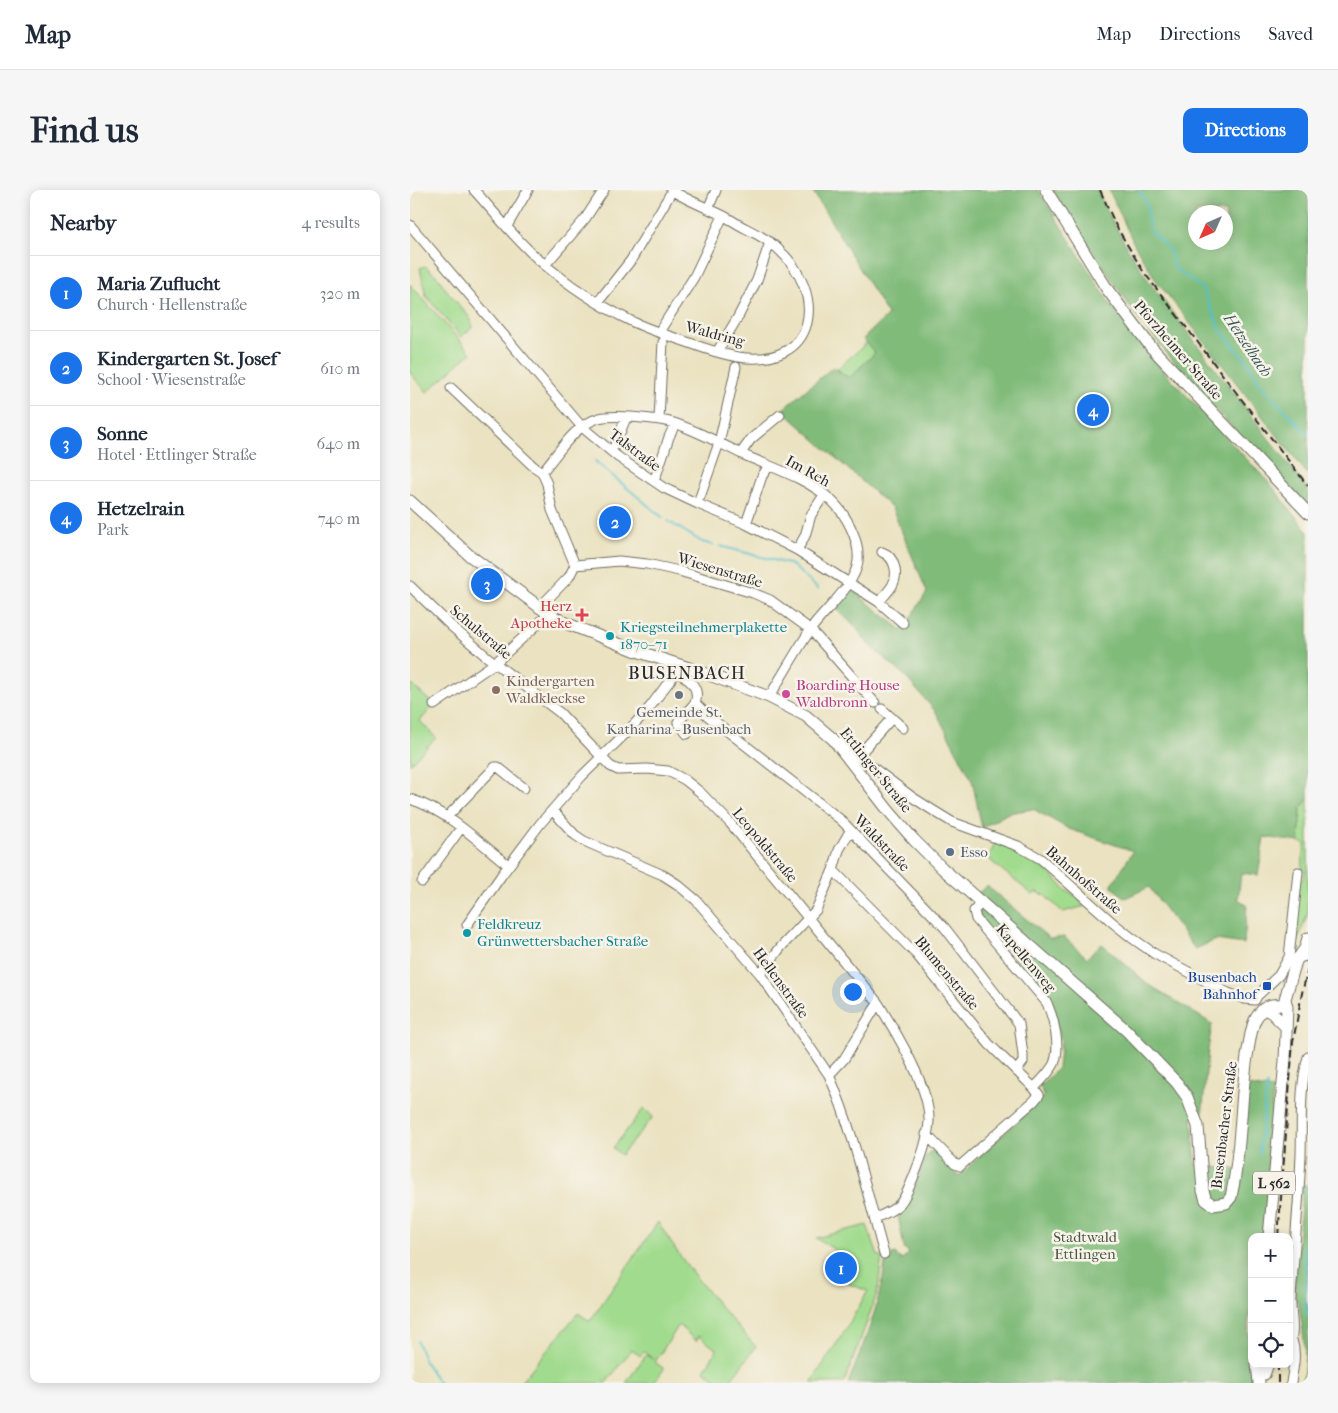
<!DOCTYPE html>
<meta charset="utf-8">
<style>
:root{--surface:#fff;--page:#f6f6f7;--text:#1f2937;--muted:#747a83;--line:#e0e1e3;--accent:#1a73e8}
body{margin:0;font-family:"IM FELL French Canon",serif;background:var(--page);color:var(--text)}
.controls{position:absolute;right:15px;bottom:15px;display:grid;overflow:hidden;border-radius:10px;box-shadow:0 2px 12px #0003}
.controls button{width:45px;height:45px;display:grid;place-items:center;padding:0;border:0;border-bottom:1px solid var(--line);background:var(--surface);color:var(--text);font:25px sans-serif}
.compass{position:absolute;left:778px;top:15px;width:45px;height:45px;border-radius:50%;background:var(--surface);box-shadow:0 2px 12px #0003;rotate:225deg}
.you{position:absolute;left:442px;top:801px;width:18px;height:18px;margin:-12px;border:4px solid #fff;border-radius:50%;background:#1a73e8;box-shadow:0 0 0 8px #1a73e833}
.badge{display:grid;place-items:center;width:32px;height:32px;border-radius:50%;background:var(--accent);color:#fff;font-size:16px;font-weight:700}
.pin{position:absolute;translate:-50% -50%;border:2px solid #fff;box-shadow:0 1px 5px #0006}
.list{margin:0;padding:0;list-style:none}
h2{display:flex;justify-content:space-between;align-items:center;height:65px;margin:0;padding:0 20px;font-size:21px}
h2 small{font-size:16px;font-weight:400;color:var(--muted)}
.list li{display:grid;grid-template-columns:32px 1fr auto;gap:15px;align-items:center;box-sizing:border-box;height:75px;padding:0 20px;border-top:1px solid var(--line)}
.list b{display:block;font-size:19px;white-space:nowrap}
.list p{margin:0;font-size:16px;white-space:nowrap;color:var(--muted)}
.list em{font-size:16px;font-style:normal;color:var(--muted)}
.icon{flex:none;width:28px;height:28px;fill:none;stroke:currentColor;stroke-width:2;stroke-linecap:round;stroke-linejoin:round}
.map{position:relative;flex:none;width:898px;height:1193px;overflow:hidden;border-radius:10px}
header{display:flex;align-items:center;gap:30px;box-sizing:border-box;height:70px;padding:0 25px;background:var(--surface);border-bottom:1px solid var(--line)}
header strong{font-size:24px}
nav{display:flex;gap:28px;margin-inline-start:auto;font-size:18px}
.intro{display:flex;align-items:center;justify-content:space-between;box-sizing:border-box;height:120px;padding:0 30px}
h1{margin:0;font-size:35px}
.button{padding:12px 22px;border-radius:10px;background:var(--accent);color:#fff;font-size:18px;font-weight:700}
main{display:flex;gap:30px;padding:0 30px}
aside{flex:1;background:var(--surface);border-radius:10px;box-shadow:0 2px 12px #0003}
.map>svg:first-child{display:block}
</style>
<header>
<strong>Map</strong>
<nav><a>Map</a><a>Directions</a><a>Saved</a></nav>
</header>
<div class="intro"><h1>Find us</h1><a class="button">Directions</a></div>
<main>
<aside>
<h2>Nearby<small>4 results</small></h2>
<ul class="list">
<li><span class="badge">1</span><div><b>Maria Zuflucht</b><p>Church · Hellenstraße</p></div><em>320 m</em></li>
<li><span class="badge">2</span><div><b>Kindergarten St. Josef</b><p>School · Wiesenstraße</p></div><em>610 m</em></li>
<li><span class="badge">3</span><div><b>Sonne</b><p>Hotel · Ettlinger Straße</p></div><em>640 m</em></li>
<li><span class="badge">4</span><div><b>Hetzelrain</b><p>Park</p></div><em>740 m</em></li>
</ul>
</aside>
<div class="map">
<svg width="898" height="1193" viewBox="0 0 898 1193">
<rect width="100%" height="100%" fill="#f7f3e8"/>
<filter id="ink" filterUnits="userSpaceOnUse"><feTurbulence type="fractalNoise" baseFrequency=".02" numOctaves="2"/><feDisplacementMap in="SourceGraphic" scale="10" xChannelSelector="R" yChannelSelector="G"/><feConvolveMatrix kernelMatrix="1 2 1 2 8 2 1 2 1" color-interpolation-filters="sRGB"/></filter>
<filter id="wash" filterUnits="userSpaceOnUse"><feTurbulence type="fractalNoise" baseFrequency=".0096" numOctaves="4" result="noise"/><feDisplacementMap in="SourceGraphic" scale="20" xChannelSelector="R" yChannelSelector="G"/><feGaussianBlur stdDeviation="1.12" result="paint"/><feColorMatrix in="noise" values="0 0 0 0 0 0 0 0 0 0 0 0 0 0 0 0 0 1.4 0 .05"/><feComposite in="paint" operator="in"/></filter>
<g filter="url(#wash)">
<rect width="100%" height="100%" fill="#eae2c0"/>
<path fill="#a1db8e" stroke="#66835c" d="M15,76l14,12 5,9 26,31 3,9 -12,10 -35,-41 -6,-28z
M0,94l61,69 -44,39 -17,-19z
M457,153l9,10 -27,25 -12,-9z
M0,493l24,22 -14,16 16,17 -26,26z
M898,609v113l-13,37 3,-65 5,-5 2,-7 -3,-6 3,-22 -6,-2 2,-34z
M586,651l40,22 15,11 15,17 6,2 13,13 -22,6 -19,-17 -8,-3 -3,3 -42,-34 -2,-5z
M234,918l9,9 -32,38 -8,-7z
M885,965h4l-10,128v-46h-1z
M248,1032c27,46 62,85 98,125l-28,36h-7l-17,-13 13,-20 -18,-14 -3,5 -17,-16 -24,37 9,7 -10,13 1,1h-29l20,-28 8,5 -10,-8 -4,4 -8,-7 -26,34h-86l58,-70 12,8z
M457,1035l11,31h4l-4,34 -11,32 -23,61h-33l33,-51 24,-41 -19,-7 -2,-6 -11,-1 -8,-16 7,-11 -19,-12z"/>
<path fill="#80bb79" stroke="#567352" fill-rule="evenodd" d="M402,0h226l72,114 44,57 118,125 36,46v267l-7,9 -2,34 -35,-5 -6,38 -17,-2 -3,26 9,6 -3,39 -28,-4 -21,9 -46,-62 -24,11 -14,-12 22,-35 -64,-22 -36,-20 -25,4 -26,15 -10,-48 -36,-68 -32,-37 -35,-30 -15,-20 -18,-16 17,-18 48,38 7,-7 19,-30 -35,-84 -110,-98 51,-43 16,11 26,-25 -12,-14 25,-24z
M643,0h44c16,34 34,66 56,97l155,203v18l-108,-115 -60,-72 -66,-97z
M699,0h199v285l-152,-195 -21,-34zM816,22v30h-30v-30z
M577,696l63,53 14,-2 23,21 15,-14 46,40 64,40 -4,26 -6,67 -10,1 4,47 45,5 7,-84 25,4 -7,127 -4,20h-10v64l-4,23 4,59h-404c17,-41 33,-81 38,-126l9,-3 7,6 7,-7 -5,-5 -6,-33 12,-19 16,-40 7,-7 26,27 85,-80 -4,-10 18,-18 3,-26 -8,-35 -75,-93 10,-12 -10,-9z
M893,994l5,2v83l-2,31 2,7v76h-6c6,-27 1,-56 -4,-82l-5,-1z"/>
<g fill="none" stroke-linecap="round" stroke-linejoin="round">
<path stroke="#53c0cb" stroke-width="2" d="M729,0l8,14 2,26 22,21 2,16 29,21 19,43 27,32 15,25 45,46
M185,271l68,57
M258,331l34,21 11,3
M310,356l72,19 26,24
M849,963l8,-68
M896,998l2,4
M898,1032l-4,31 2,18 -1,32 3,13
M7,1151l8,21 14,21"/>
</g>
</g>
<g filter="url(#ink)">
<g fill="none" stroke-linecap="round" stroke-linejoin="round">
<g stroke="#6e6b5f" stroke-width="11">
<path id="minor" d="M64,0c21,23 41,49 65,70 28,24 61,46 94,62 17,8 36,14 54,20 16,6 33,12 51,15 80,12 90,-64 39,-109 -9,-9 -21,-14 -32,-20 -8,-4 -15,-9 -23,-13 -17,-8 -35,-15 -51,-25
M298,19l8,-19
M0,35l172,202 36,30 46,31 34,16 48,20 51,26 82,52 24,21
M97,36l21,-36
M135,75l40,-46 19,-29
M188,112l33,-42 41,-69
M249,142l35,-55 29,-61
M307,162l21,-35 19,-37 13,-38
M41,198l82,78 9,6
M249,229l4,-77
M205,255l11,-27
M331,263l10,-14 29,-24
M246,286l13,-39 6,-13
M290,307l19,-54 17,-76
M336,334l16,-48 7,-10
M387,360l8,-14 6,-21 13,-20
M165,375l44,-4 28,3 32,7 74,22 17,7 41,30 64,73
M0,396l40,39 36,31 74,57 50,53 8,4 29,-1 21,2 17,9 15,12 30,31 148,180c17,28 52,84 51,118 -1,19 -8,37 -15,55 -11,26 -11,31 -39,42
M469,412c4,-5 9,-10 13,-16 7,-12 3,-29 -10,-34
M129,418l30,-31 6,-12 -23,-55 -5,-26 -5,-12c16,-18 32,-47 57,-54 14,-4 61,1 75,5 24,8 47,21 70,32 29,13 63,23 87,45 15,14 29,40 27,61 -2,23 -34,50 -47,68 -15,22 -28,46 -42,68
M265,481c13,7 26,16 20,32l13,13 133,104 104,108 74,96 4,31v7l-7,9
M24,515l61,-42 54,-49
M472,519l10,9
M277,544l-9,-12 17,-19
M429,552l73,55 22,14 18,11 66,24 23,13 71,63 20,16 23,16 73,39 17,6 10,1
M448,566l34,-38 11,10
M0,609c37,12 68,42 98,66
M142,620l23,25 9,6 79,34 14,9 19,16 64,74 69,101c25,57 38,119 55,179
M37,627l48,-50h3l26,21
M423,680l83,84 73,90 45,44 5,7 -5,6 -74,65 -5,-2 -29,-30
M12,692l39,-54
M571,712l-7,9 2,8 71,84c7,17 14,43 7,61 -5,9 -13,17 -20,24
M57,735l34,-49 39,-52 42,-48 48,-47 20,-22 21,-28 6,-12
M350,784l21,-27 35,-37 17,-40 6,-20 11,-19
M845,810l2,-4 22,-21 10,-18 9,-85
M419,885l15,-16 34,-56
M879,1154c7,-13 1,-30 2,-45 3,-48 8,-96 10,-144 1,-33 -2,-66 7,-98
M855,1185l4,-11
M881,1193c2,-16 6,-28 1,-43"/>
</g>
<g stroke="#6e6b5f" stroke-width="13">
<path id="major" d="M636,0l61,99 44,58 157,166
M0,311l59,54 80,59 19,10 66,26 67,22 68,25 37,19 27,23 55,71 26,30 28,28 184,162 51,53 10,14 11,29 5,65 3,9 7,5 13,-2 5,-6 1,-5c10,-46 8,-95 16,-142 2,-10 3,-21 7,-30 7,-13 17,-19 32,-13
M893,766l5,-18
M857,820l5,3 13,13
M859,1047l16,-176 2,-54 -2,-8 11,-38 8,-11
M847,1174l2,19"/>
</g>
<use href="#minor" stroke="#fff" stroke-width="9"/>
<use href="#major" stroke="#fff" stroke-width="11"/>
<path stroke="#2b2b2b" stroke-width="2" stroke-dasharray="8 4" stroke-linecap="butt" d="M690,0l16,36 27,45 165,215
M868,1047l15,-195 9,-49 6,-24
M868,1193v-19"/>
</g>
</g>
<path fill="#e0444e" stroke="#f7f3e8" stroke-width="2" d="M169.5 417.5h5v5h5v5h-5v5h-5v-5h-5v-5h5z"/>
<g fill="#0f9aa8" stroke="#f7f3e8" stroke-width="2">
<circle cx="200" cy="446" r="5"/>
<circle cx="57" cy="743" r="5"/>
</g>
<circle fill="#8d6e63" stroke="#f7f3e8" stroke-width="2" cx="86" cy="500" r="5"/>
<circle fill="#d1479c" stroke="#f7f3e8" stroke-width="2" cx="376" cy="504" r="5"/>
<circle fill="#6b7280" stroke="#f7f3e8" stroke-width="2" cx="269" cy="505" r="5"/>
<circle fill="#5c6f8a" stroke="#f7f3e8" stroke-width="2" cx="540" cy="662" r="5"/>
<rect fill="#1a4fb4" stroke="#f7f3e8" stroke-width="2" x="852" y="791" width="10" height="10" rx="2.5"/>
<g text-anchor="middle" dominant-baseline="central" stroke-width="5" stroke-linejoin="round" paint-order="stroke">
<rect fill="#f7f3e8" stroke="#686764" stroke-width="1" x="843" y="981.5" width="42" height="23" rx="4"/>
<g font-size="14" font-weight="bold" fill="#2b2b2b">
<text x="864" y="993">L 562</text>
</g>
<g font-size="15" fill="#2b2b2b" stroke="#f7f3e8">
<text transform="translate(305 144) rotate(15)">Waldring</text>
<text transform="translate(768 160) rotate(49)">Pforzheimer Straße</text>
<text transform="translate(225 260) rotate(37)">Talstraße</text>
<text transform="translate(398 281) rotate(29)">Im Reh</text>
<text transform="translate(310 380) rotate(17)">Wiesenstraße</text>
<text transform="translate(71 442) rotate(40)">Schulstraße</text>
<text transform="translate(466 580) rotate(51)">Ettlinger Straße</text>
<text transform="translate(472 653) rotate(46)">Waldstraße</text>
<text transform="translate(355 655) rotate(50)">Leopoldstraße</text>
<text transform="translate(674 690) rotate(41)">Bahnhofstraße</text>
<text transform="translate(616 768) rotate(50)">Kapellenweg</text>
<text transform="translate(537 783) rotate(50)">Blumenstraße</text>
<text transform="translate(371 793) rotate(54)">Hellenstraße</text>
<text transform="translate(814 935) rotate(-83)">Busenbacher Straße</text>
</g>
<g font-size="15" fill="#be3a42" stroke="#f7f3e8" text-anchor="end">
<text x="162" y="416">Herz<tspan x="162" dy="17">Apotheke</tspan></text>
</g>
<g font-size="15" fill="#0d838f" stroke="#f7f3e8" text-anchor="start">
<text x="210" y="437">Kriegsteilnehmerplakette<tspan x="210" dy="17">1870–71</tspan></text>
<text x="67" y="734">Feldkreuz<tspan x="67" dy="17">Grünwettersbacher Straße</tspan></text>
</g>
<g font-size="15" fill="#785e54" stroke="#f7f3e8" text-anchor="start">
<text x="96" y="491">Kindergarten<tspan x="96" dy="17">Waldkleckse</tspan></text>
</g>
<g font-size="15" fill="#b23c85" stroke="#f7f3e8" text-anchor="start">
<text x="386" y="495">Boarding House<tspan x="386" dy="17">Waldbronn</tspan></text>
</g>
<g font-size="15" fill="#5b616d" stroke="#f7f3e8">
<text x="269" y="522">Gemeinde St.<tspan x="269" dy="17">Katharina - Busenbach</tspan></text>
</g>
<g font-size="15" fill="#4e5e75" stroke="#f7f3e8" text-anchor="start">
<text x="550" y="662">Esso</text>
</g>
<g font-size="15" fill="#164399" stroke="#f7f3e8" text-anchor="end">
<text x="847" y="787">Busenbach<tspan x="847" dy="17">Bahnhof</tspan></text>
</g>
<g font-size="15" fill="#485744" stroke="#f7f3e8">
<text x="675" y="1047">Stadtwald<tspan x="675" dy="17">Ettlingen</tspan></text>
</g>
<g font-size="16" font-style="italic" fill="#37585b" stroke="#f7f3e8">
<text transform="translate(838 155) rotate(56)">Hetzelbach</text>
</g>
<g font-size="18" letter-spacing="1" fill="#2b2b2b" stroke="#f7f3e8">
<text x="277" y="483">BUSENBACH</text>
</g>
</g>
</svg>
<div class="controls">
<button>+</button>
<button>−</button>
<button><svg class="icon" aria-label="locate" viewBox="0 0 24 24"><circle cx="12" cy="12" r="6"/><path d="M12 2v4M12 18v4M2 12h4M18 12h4"/></svg></button>
</div>
<svg class="compass" viewBox="-18 -18 36 36"><path d="M0-13l5 13h-10z" fill="#e53935"/><path d="M0 13l5-13h-10z" fill="#747a83"/></svg>
<div class="you"></div>
<div class="pin badge" style="left:431px;top:1078px">1</div>
<div class="pin badge" style="left:205px;top:332px">2</div>
<div class="pin badge" style="left:77px;top:394px">3</div>
<div class="pin badge" style="left:683px;top:220px">4</div>
</div>
</main>
